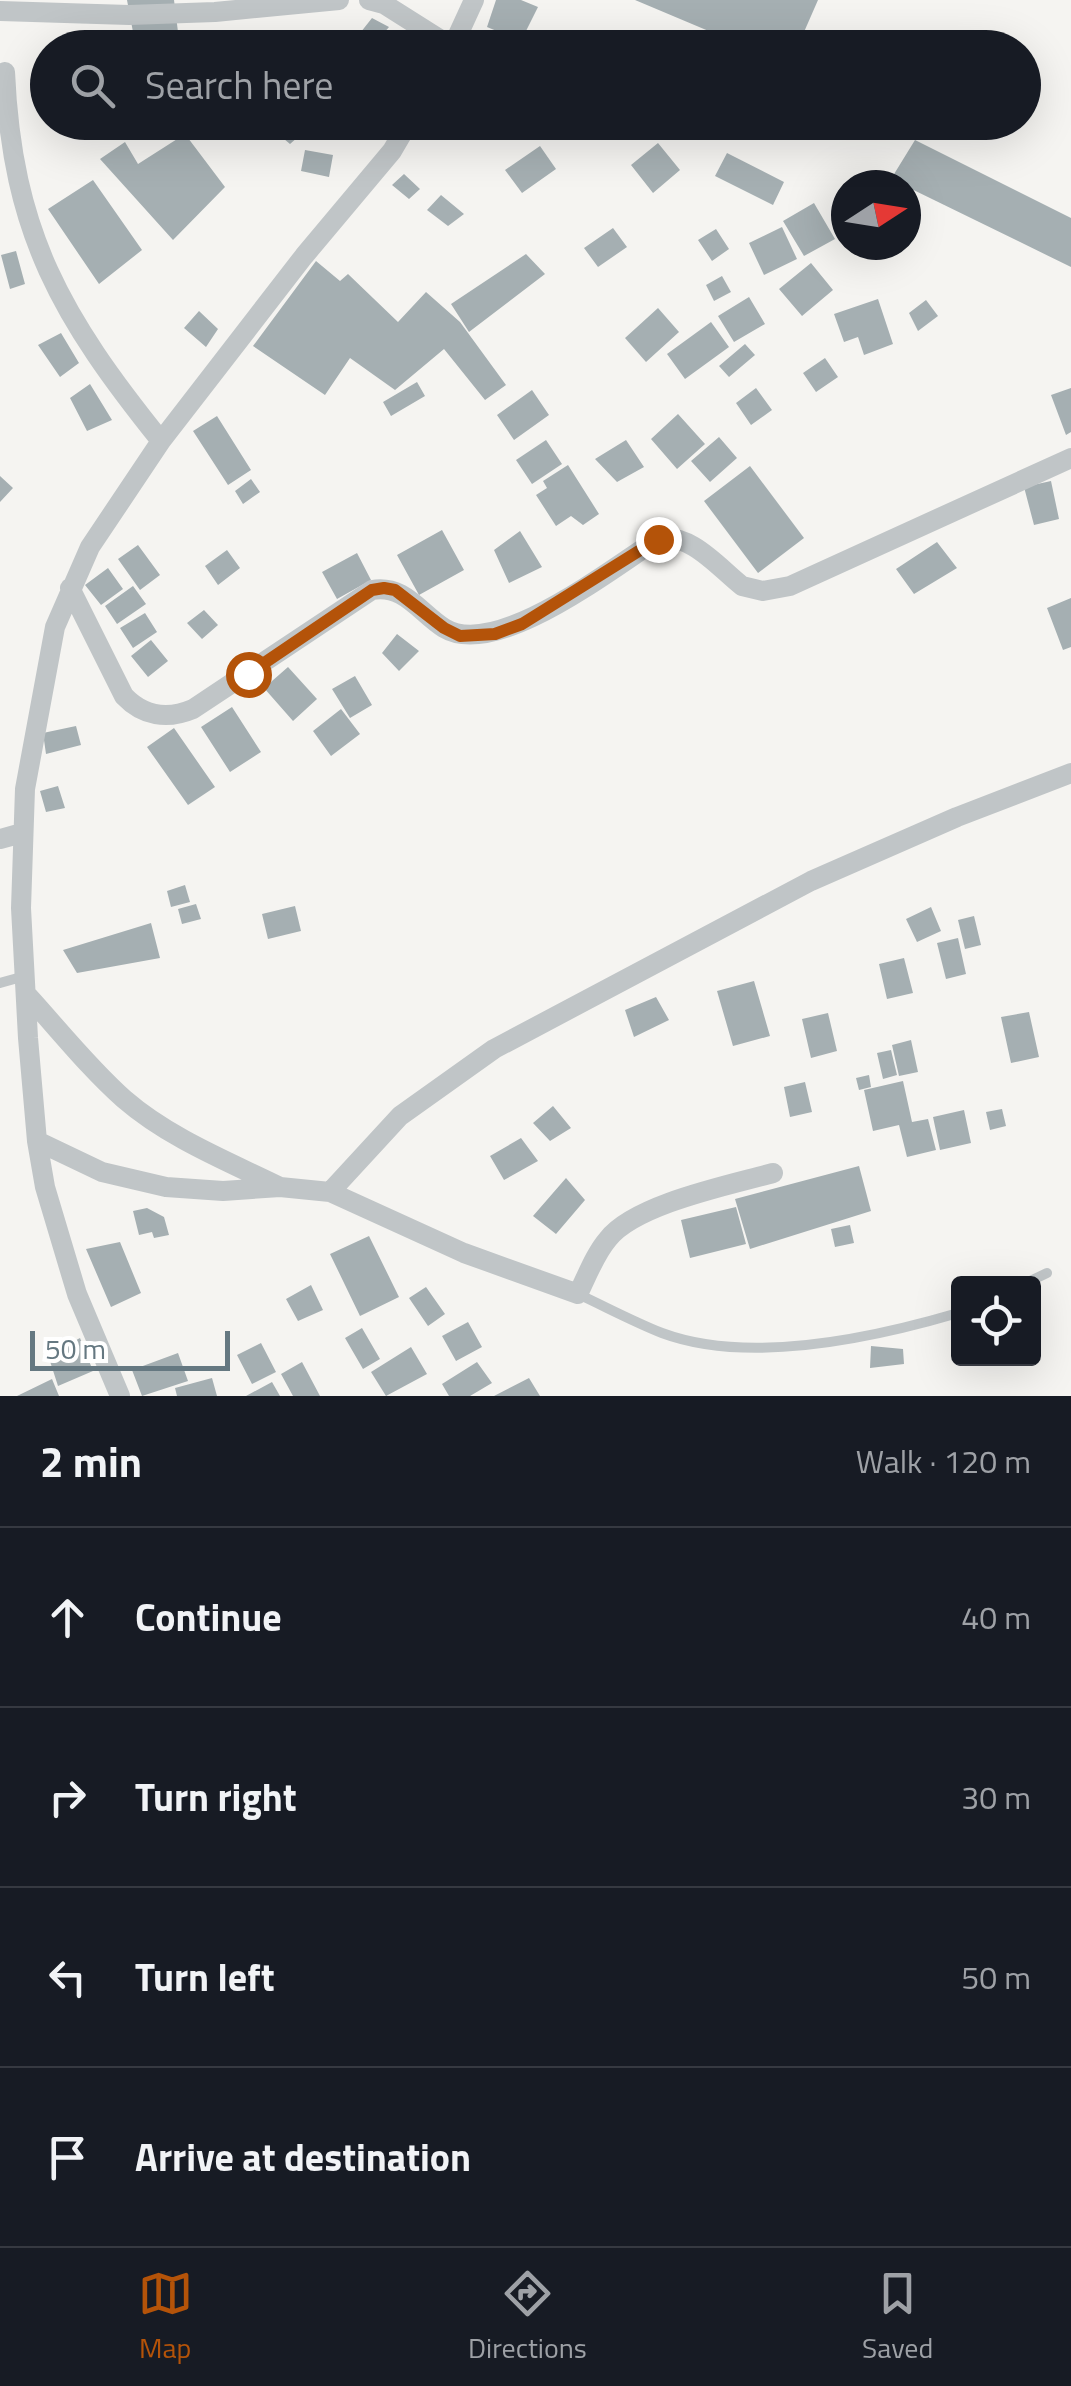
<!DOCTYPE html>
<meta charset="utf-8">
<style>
:root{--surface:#171b24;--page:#242831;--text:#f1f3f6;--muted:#9ea1a6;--line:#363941;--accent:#b45309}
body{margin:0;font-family:"Titillium Web",sans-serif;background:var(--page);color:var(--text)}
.controls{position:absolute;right:30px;bottom:30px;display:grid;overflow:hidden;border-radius:10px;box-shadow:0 10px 40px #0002}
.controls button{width:90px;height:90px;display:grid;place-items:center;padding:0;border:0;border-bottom:2px solid var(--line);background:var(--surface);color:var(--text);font:50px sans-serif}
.compass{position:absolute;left:831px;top:170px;width:90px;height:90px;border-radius:50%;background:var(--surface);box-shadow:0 10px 40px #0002;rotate:78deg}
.scale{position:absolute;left:30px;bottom:25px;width:200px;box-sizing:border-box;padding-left:10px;border:5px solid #657881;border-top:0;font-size:28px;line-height:35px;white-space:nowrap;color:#657881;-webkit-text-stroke:8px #fff;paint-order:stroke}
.stop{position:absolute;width:30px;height:30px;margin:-22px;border:8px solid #b45309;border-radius:50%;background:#fff}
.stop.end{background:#b45309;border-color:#fff;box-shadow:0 2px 10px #0008}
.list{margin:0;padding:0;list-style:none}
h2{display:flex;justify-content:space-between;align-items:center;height:130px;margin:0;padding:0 40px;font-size:42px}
h2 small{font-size:32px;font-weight:400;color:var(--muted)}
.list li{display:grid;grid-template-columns:65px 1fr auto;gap:30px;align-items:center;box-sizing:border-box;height:180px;padding:0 40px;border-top:2px solid var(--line)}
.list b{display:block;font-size:38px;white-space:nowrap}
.list em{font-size:32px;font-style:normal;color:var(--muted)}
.icon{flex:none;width:55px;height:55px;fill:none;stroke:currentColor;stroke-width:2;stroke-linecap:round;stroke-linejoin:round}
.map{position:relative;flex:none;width:1071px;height:1396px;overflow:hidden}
.search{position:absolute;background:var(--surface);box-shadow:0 10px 40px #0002;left:30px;right:30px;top:30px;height:110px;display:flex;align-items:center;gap:25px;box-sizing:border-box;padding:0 35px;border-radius:55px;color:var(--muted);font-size:38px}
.sheet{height:850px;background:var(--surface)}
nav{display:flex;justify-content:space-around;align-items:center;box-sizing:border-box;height:140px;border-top:2px solid var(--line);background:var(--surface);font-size:28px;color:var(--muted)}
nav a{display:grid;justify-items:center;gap:5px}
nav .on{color:var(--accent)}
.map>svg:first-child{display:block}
</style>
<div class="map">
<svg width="1071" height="1396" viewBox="0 0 1071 1396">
<rect width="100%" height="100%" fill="#f5f4f1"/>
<path fill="#a5afb2" d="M127,0h47l6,48h-44z
M496,0h25l17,7 -17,34 -34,-14z
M635,0h183l-21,48h-48z
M372,18l17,9 -18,21 -18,-6z
M80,122h28l2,5 -24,8z
M264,122h51l-25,22z
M185,134l40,53 -52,53 -73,-81 25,-17 13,22z
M915,140l156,78v49l-180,-88z
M658,143l22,27 -27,23 -22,-28z
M540,146l16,23 -34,24 -17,-23z
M305,150l28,5 -4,22 -28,-6z
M727,153l57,29 -11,23 -58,-29z
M404,174l16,15 -11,10 -17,-14z
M93,180l49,70 -43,34 -51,-75z
M441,195l23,19 -16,12 -21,-16z
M814,203l21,36 -31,17 -21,-35z
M782,227l15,32 -33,16 -15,-32z
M613,228l14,19 -29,20 -14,-19z
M716,229l13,20 -17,12 -14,-21z
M16,251l9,33 -15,5 -9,-34z
M526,254l19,20 -76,58 -18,-28z
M316,261l24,20 8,-7 50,48 28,-30 34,30 46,63 -21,15 -41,-51 -49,41 -45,-32 -25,37 -72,-49z
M811,263l22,27 -31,26 -23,-27z
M722,276l9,16 -17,9 -8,-16z
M749,297l16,27 -31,18 -16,-26z
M878,299l15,45 -29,11 -6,-18 -14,5 -10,-28z
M926,300l12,16 -20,15 -9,-18z
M658,308l21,24 -33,30 -21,-24z
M199,311l19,18 -12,18 -22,-19z
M711,322l18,25 -44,32 -18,-25z
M61,333l18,30 -19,14 -22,-32z
M745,344l10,11 -26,22 -10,-11z
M825,358l13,19 -22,15 -13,-19z
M417,382l8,14 -34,20 -8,-14z
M90,384l22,36 -25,11 -17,-33z
M756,388l16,22 -21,15 -15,-22z
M1071,388v44l-5,3 -15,-40z
M532,390l17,25 -35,25 -17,-25z
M678,414l27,30 -28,25 -26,-30z
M217,416l34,54 -23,15 -35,-54z
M719,437l18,21 -27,24 -19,-21z
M546,440l16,24 -30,20 -16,-24z
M626,440l18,27 -27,15 -22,-23z
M568,465l31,49 -16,11 -12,-9 -15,10 -20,-31 11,-7 -4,-7z
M750,466l54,72 -46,35 -54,-72z
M0,476l13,12 -13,14z
M251,479l9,13 -17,12 -8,-13z
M1051,481l8,38 -25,6 -10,-38z
M442,530l22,40 -45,25 -22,-40z
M520,531l22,36 -33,16 -15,-33z
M937,542l20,26 -43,26 -18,-25z
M138,545l22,30 -20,15 -22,-31z
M227,550l13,18 -22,17 -13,-19z
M357,553l14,27 -34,19 -15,-27z
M108,568l15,21 -22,16 -16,-20z
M133,586l13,18 -29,20 -12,-18z
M1071,598v49l-8,3 -16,-42z
M204,610l14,15 -16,14 -15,-16z
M145,613l12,19 -24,16 -13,-20z
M397,634l22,17 -20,20 -17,-18z
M151,640l17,21 -20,16 -17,-21z
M288,667l29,32 -24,22 -29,-33z
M355,676l17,29 -22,13 -18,-29z
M232,707l29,45 -31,20 -29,-45z
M341,709l19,25 -29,22 -18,-25z
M76,726l5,19 -35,9 -3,-21z
M174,728l41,59 -27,18 -41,-58z
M58,786l7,22 -19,4 -6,-21z
M185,885l5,17 -19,5 -4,-16z
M196,904l5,15 -19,5 -4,-15z
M295,906l6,25 -33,8 -6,-25z
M931,907l10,24 -24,11 -11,-23z
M974,916l7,29 -16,4 -7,-29z
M151,923l9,35 -83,15 -14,-23z
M958,938l8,36 -20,5 -9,-36z
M904,958l9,35 -26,6 -8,-35z
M754,981l16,55 -37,10 -16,-55z
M656,997l13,23 -35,17 -9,-27z
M1029,1012l10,45 -28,6 -10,-46z
M828,1013l9,38 -26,7 -9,-39z
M911,1040l7,32 -19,4 -7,-31z
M891,1050l6,25 -14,4 -6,-26z
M869,1075l2,12 -12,3 -3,-12z
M903,1081l9,41 16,-3 8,31 -29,7 -8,-32 -26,6 -9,-41z
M805,1082l7,30 -22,5 -6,-30z
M553,1106l18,22 -21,13 -17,-18z
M1002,1109l4,17 -16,4 -4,-18z
M964,1110l7,33 -31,7 -7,-33z
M521,1138l17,23 -34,19 -14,-24z
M859,1166l12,45 -121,38 -15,-50z
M566,1178l19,22 -29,34 -23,-18z
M736,1207l10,37 -56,14 -9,-38z
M147,1208l17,9 5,18 -15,3 -2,-6 -13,3 -6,-24z
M850,1225l4,18 -19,4 -4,-18z
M369,1236l30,61 -39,19 -30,-62z
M120,1242l21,51 -30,14 -25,-58z
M311,1285l12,25 -25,11 -12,-22z
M426,1287l19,27 -17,12 -19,-28z
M468,1322l14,25 -26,14 -14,-25z
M362,1328l18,31 -17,10 -18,-31z
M80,1338l13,33 -35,15 -10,-31z
M261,1343l15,29 -24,12 -15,-29z
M871,1346l32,3 1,15 -34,4z
M411,1347l16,27 -41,22 -15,-24z
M178,1353l10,28 -46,15 -10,-26z
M302,1362l18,34h-27l-12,-22z
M477,1362l15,21 -22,13h-21l-7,-12z
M212,1378l5,18h-40l-2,-8z
M529,1378l11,18h-46z
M52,1379l7,17h-42z
M272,1382l8,14h-34z"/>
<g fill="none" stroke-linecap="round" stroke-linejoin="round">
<path stroke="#c0c5c7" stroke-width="10" d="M0,983l25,-7
M1024,1284l23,-11
M578,1294c28,13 56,28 84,39 86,32 211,5 296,-20"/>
<path stroke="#c0c5c7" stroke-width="20" d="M369,0l15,4 68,43
M0,11l129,4 86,-3 124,-12
M452,48l22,-48
M5,72c7,161 57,246 156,369
M70,588l54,108c19,20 43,24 69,13l179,-119c32,-6 48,23 72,38 52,32 168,-60 214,-89 32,-7 60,28 84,47l21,5 27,-5 281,-128
M0,839l22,-6
M28,996c31,34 61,72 96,103 45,39 103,62 156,88
M37,1141l65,31 64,15 57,4 57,-4 50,5 134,61 114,41c9,-18 17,-40 30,-55 27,-35 122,-54 165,-66
M330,1192l70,-76 94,-67 317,-168 146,-64 114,-44
M120,1396l-43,-102 -32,-107 -8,-46 -9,-103 -7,-130 4,-119 30,-162 35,-80 71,-106 143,-185 88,-105 17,-29"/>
</g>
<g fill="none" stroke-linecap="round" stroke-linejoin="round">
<path stroke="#b45309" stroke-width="12" d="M248,674l124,-84 12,-2 11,2 49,38 16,8 35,-2 27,-10 136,-85"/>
</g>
</svg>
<div class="controls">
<button><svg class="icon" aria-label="locate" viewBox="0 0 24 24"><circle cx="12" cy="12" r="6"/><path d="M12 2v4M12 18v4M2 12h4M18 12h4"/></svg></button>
</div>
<svg class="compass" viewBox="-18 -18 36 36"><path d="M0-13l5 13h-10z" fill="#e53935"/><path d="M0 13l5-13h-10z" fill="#9ea1a6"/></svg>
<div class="scale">50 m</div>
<div class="stop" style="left:248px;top:674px"></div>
<div class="stop end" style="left:658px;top:539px"></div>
<div class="search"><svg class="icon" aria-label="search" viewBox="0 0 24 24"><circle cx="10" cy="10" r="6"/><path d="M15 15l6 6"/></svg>Search here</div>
</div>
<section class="sheet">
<h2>2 min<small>Walk · 120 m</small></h2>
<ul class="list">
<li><svg class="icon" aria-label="ahead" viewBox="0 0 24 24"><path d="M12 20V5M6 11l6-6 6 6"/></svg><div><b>Continue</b></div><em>40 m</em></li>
<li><svg class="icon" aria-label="right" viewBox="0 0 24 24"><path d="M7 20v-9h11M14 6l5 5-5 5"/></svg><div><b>Turn right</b></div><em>30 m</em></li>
<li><svg class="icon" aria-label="left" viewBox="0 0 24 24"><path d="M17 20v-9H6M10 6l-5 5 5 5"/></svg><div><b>Turn left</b></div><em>50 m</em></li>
<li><svg class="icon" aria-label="arrive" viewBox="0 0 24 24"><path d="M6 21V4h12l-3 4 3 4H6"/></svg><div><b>Arrive at destination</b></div></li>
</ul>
</section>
<nav>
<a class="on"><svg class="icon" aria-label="map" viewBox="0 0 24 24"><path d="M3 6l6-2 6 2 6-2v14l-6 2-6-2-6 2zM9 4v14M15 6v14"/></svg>Map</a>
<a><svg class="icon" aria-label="directions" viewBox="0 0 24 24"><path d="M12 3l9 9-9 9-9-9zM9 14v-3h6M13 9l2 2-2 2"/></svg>Directions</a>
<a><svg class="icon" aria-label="saved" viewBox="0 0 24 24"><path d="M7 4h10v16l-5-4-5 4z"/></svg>Saved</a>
</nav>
